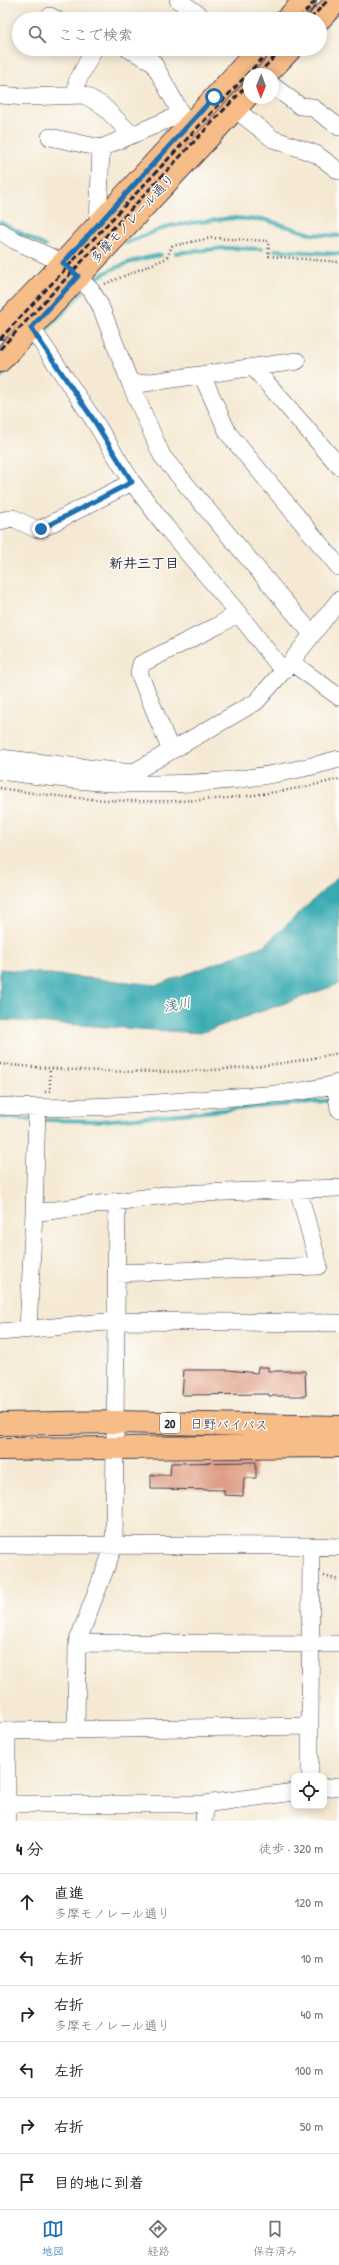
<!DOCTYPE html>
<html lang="ja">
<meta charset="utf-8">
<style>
:root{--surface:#fff;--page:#f6f6f6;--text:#222;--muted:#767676;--line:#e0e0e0;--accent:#1f6fb2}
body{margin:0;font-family:"Patrick Hand","Klee One",sans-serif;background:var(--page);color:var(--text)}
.controls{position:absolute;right:12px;bottom:12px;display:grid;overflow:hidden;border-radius:8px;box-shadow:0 2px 10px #0003}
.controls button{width:36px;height:36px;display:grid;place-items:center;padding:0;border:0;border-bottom:1px solid var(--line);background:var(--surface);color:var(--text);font:20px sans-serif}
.compass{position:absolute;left:243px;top:68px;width:36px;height:36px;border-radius:50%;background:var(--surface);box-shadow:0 2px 10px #0003;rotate:181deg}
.stop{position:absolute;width:12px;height:12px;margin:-9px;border:3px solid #1f6fb2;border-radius:50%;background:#fff}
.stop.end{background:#1f6fb2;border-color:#fff;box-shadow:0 1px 4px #0008}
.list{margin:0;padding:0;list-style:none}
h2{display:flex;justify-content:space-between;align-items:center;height:52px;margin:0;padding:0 16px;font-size:17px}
h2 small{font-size:13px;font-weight:400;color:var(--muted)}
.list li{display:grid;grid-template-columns:26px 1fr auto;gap:12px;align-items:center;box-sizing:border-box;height:56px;padding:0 16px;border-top:1px solid var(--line)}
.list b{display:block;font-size:15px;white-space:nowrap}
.list p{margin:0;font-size:13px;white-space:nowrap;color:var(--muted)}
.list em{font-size:13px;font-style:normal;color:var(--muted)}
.icon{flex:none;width:22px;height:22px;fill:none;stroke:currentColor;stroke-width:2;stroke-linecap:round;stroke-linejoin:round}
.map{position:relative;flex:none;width:339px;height:1821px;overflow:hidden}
.search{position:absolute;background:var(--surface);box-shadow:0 2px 10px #0003;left:12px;right:12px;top:12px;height:44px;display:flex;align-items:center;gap:10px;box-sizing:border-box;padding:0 14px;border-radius:22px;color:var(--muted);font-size:15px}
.sheet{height:388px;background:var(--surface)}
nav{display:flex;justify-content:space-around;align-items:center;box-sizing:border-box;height:56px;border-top:1px solid var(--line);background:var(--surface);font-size:11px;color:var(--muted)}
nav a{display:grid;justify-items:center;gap:2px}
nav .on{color:var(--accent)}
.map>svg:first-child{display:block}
</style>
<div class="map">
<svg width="339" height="1821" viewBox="0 0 339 1821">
<rect width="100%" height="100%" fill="#fdfcf7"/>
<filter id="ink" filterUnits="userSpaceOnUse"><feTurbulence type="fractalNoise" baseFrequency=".025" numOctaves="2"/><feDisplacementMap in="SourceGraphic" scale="8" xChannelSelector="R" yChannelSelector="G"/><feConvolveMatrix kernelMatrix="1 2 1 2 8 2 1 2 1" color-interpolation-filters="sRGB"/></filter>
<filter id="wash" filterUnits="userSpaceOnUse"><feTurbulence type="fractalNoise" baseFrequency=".012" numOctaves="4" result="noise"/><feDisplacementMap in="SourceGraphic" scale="16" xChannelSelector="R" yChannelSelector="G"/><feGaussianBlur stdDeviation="0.9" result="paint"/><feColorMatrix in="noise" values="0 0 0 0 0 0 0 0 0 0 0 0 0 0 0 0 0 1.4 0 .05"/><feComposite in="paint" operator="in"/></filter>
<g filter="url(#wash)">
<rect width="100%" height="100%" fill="#f5e9d3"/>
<path fill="#39abb2" stroke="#2e6676" d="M339,876v108l-139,49 -200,-13v-51l157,16 108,-40z"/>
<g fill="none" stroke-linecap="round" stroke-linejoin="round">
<path stroke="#39abb2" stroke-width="4" d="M0,222l45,24
M126,243l43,-17 62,-8 35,2 45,14 28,2
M275,250l64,4
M176,253l49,-5 37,1
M94,279c20,-12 45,-21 67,-24
M47,329l36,-37
M0,377l31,-31
M0,1117l34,3
M40,1120l62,1 233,-21"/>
</g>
<g id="blocks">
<path fill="#df9d85" d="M258,1367h10v4h37l1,25h-37v-2l-87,1 2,-25h45l28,3z
M256,1462v16h-12l-1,18 -19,-1v-5l-73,-1v-14h19l1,-12z"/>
</g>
</g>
<g filter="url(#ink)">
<use href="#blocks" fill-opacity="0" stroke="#424052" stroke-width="1"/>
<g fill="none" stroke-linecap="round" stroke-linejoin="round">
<g stroke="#424052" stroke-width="18">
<path id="minor" d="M178,0l27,19
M50,16l6,3
M128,49l25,13 33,61
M273,86l27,20 12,1 27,20
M76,94l1,-12 17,-33
M0,95l25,2 59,-2 18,10 30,30 49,-21
M235,109l38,30 43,15 23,17
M50,137l51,11 31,-13
M98,225l3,-77
M0,231l14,9 49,23 28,27 9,15 31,80 31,71 150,178
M31,327l62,92 39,63 34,45 72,86 45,58
M253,367l86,99
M202,375l26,58 111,134
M131,385l166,-24
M0,521l13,-3 23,11h5l91,-47
M291,662l48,35
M171,751l-32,-78 2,-9 78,-39 19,-12
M0,758l132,15
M0,771c38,5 76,10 114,12 76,4 152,-3 225,-24
M115,783l141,-81 35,-40 48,-62
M335,1084l4,25
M0,1106c74,5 147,-2 221,-8 39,-3 81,-4 118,-15
M37,1108l-3,105 139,-19 166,-6
M116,1273l203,-7 -21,-77
M28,1329l6,-116
M0,1332l116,-11 223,2
M0,1545l311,1
M77,1643l262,1
M310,1726l1,-180 28,1
M76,1730l1,-87 37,-97 3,-345
M0,1731l310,-5v50
M324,1788l15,-2
M0,1804h205
M7,1821v-90
M204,1821l1,-17 89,-12"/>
</g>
<g stroke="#424052" stroke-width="24">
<path id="major" d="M287,19l18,-19
M320,19l18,-19
M267,74l24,-25
M0,328l63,-65 196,-214
M0,361l249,-267"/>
</g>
<g stroke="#424052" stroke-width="24">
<path id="highway" d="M0,1424l116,-2 223,5
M0,1449l339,-3"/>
</g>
<path stroke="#424052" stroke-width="2.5" stroke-dasharray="1 3" stroke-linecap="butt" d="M105,284l62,-26 5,-12 39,-8 57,3 1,15 70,6
M0,788c112,19 229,19 339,-9
M0,1064c112,11 228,13 339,-11
M45,1092l5,-1v-23
M324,1576l15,4"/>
<use href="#minor" stroke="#fff" stroke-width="17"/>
<use href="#major" stroke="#f7bd88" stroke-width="22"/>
<use href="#highway" stroke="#f7bd88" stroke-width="22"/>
<path stroke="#22223b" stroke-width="3" stroke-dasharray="6 3" stroke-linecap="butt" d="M299,19l17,-19
M310,19l18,-19
M258,74l24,-25
M0,339l271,-290
M0,349l249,-266"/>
</g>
</g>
<g fill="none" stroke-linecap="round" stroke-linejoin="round" filter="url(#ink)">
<path stroke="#1f6fb2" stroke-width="5" d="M41,529l91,-47 -39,-63 -62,-91 47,-52 -15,-13 151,-166"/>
</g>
<g text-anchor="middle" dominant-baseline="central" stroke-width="3" stroke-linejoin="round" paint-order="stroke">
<rect fill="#fdfcf7" stroke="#646373" stroke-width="1" x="160" y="1413" width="20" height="20" rx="3"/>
<g font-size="12" font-weight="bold" fill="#22223b">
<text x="170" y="1423">20</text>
</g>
<g font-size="13" fill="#22223b" stroke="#fdfcf7">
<text transform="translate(132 218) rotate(-47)">多摩モノレール通り</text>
<text transform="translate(229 1424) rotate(1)">日野バイパス</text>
</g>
<g font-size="14" font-weight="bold" fill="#22223b" stroke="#fdfcf7">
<text x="144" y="562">新井三丁目</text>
</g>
<g font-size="14" font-style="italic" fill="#2c6071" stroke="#fdfcf7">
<text transform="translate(177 1004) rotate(-11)">浅川</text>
</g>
</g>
</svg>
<div class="controls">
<button><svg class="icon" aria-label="locate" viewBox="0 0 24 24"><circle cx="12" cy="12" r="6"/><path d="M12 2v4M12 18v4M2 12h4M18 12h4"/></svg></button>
</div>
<svg class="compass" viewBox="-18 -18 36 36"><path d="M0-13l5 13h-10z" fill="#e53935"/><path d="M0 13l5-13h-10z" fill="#767676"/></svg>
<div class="stop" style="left:214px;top:97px"></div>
<div class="stop end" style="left:41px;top:529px"></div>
<div class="search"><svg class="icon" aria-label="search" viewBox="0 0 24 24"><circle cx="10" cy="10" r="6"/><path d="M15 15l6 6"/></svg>ここで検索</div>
</div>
<section class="sheet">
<h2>4 分<small>徒歩 · 320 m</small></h2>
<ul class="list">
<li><svg class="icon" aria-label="ahead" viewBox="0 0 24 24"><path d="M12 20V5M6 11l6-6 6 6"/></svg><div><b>直進</b><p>多摩モノレール通り</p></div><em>120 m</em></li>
<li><svg class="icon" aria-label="left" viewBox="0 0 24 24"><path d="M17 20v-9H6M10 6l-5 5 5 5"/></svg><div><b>左折</b></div><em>10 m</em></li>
<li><svg class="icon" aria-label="right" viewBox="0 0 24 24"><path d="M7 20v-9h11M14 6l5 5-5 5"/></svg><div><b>右折</b><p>多摩モノレール通り</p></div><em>40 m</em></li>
<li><svg class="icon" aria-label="left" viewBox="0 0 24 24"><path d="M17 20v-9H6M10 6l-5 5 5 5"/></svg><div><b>左折</b></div><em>100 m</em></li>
<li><svg class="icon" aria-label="right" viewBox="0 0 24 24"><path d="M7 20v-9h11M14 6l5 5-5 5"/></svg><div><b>右折</b></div><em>50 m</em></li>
<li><svg class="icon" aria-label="arrive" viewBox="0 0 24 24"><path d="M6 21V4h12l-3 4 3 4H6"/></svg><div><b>目的地に到着</b></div></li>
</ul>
</section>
<nav>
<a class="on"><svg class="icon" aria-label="map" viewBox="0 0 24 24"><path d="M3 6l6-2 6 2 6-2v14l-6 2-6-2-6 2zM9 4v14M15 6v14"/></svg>地図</a>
<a><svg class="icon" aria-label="directions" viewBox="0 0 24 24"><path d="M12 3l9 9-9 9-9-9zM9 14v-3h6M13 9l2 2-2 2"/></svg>経路</a>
<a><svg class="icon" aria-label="saved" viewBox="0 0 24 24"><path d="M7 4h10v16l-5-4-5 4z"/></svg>保存済み</a>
</nav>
